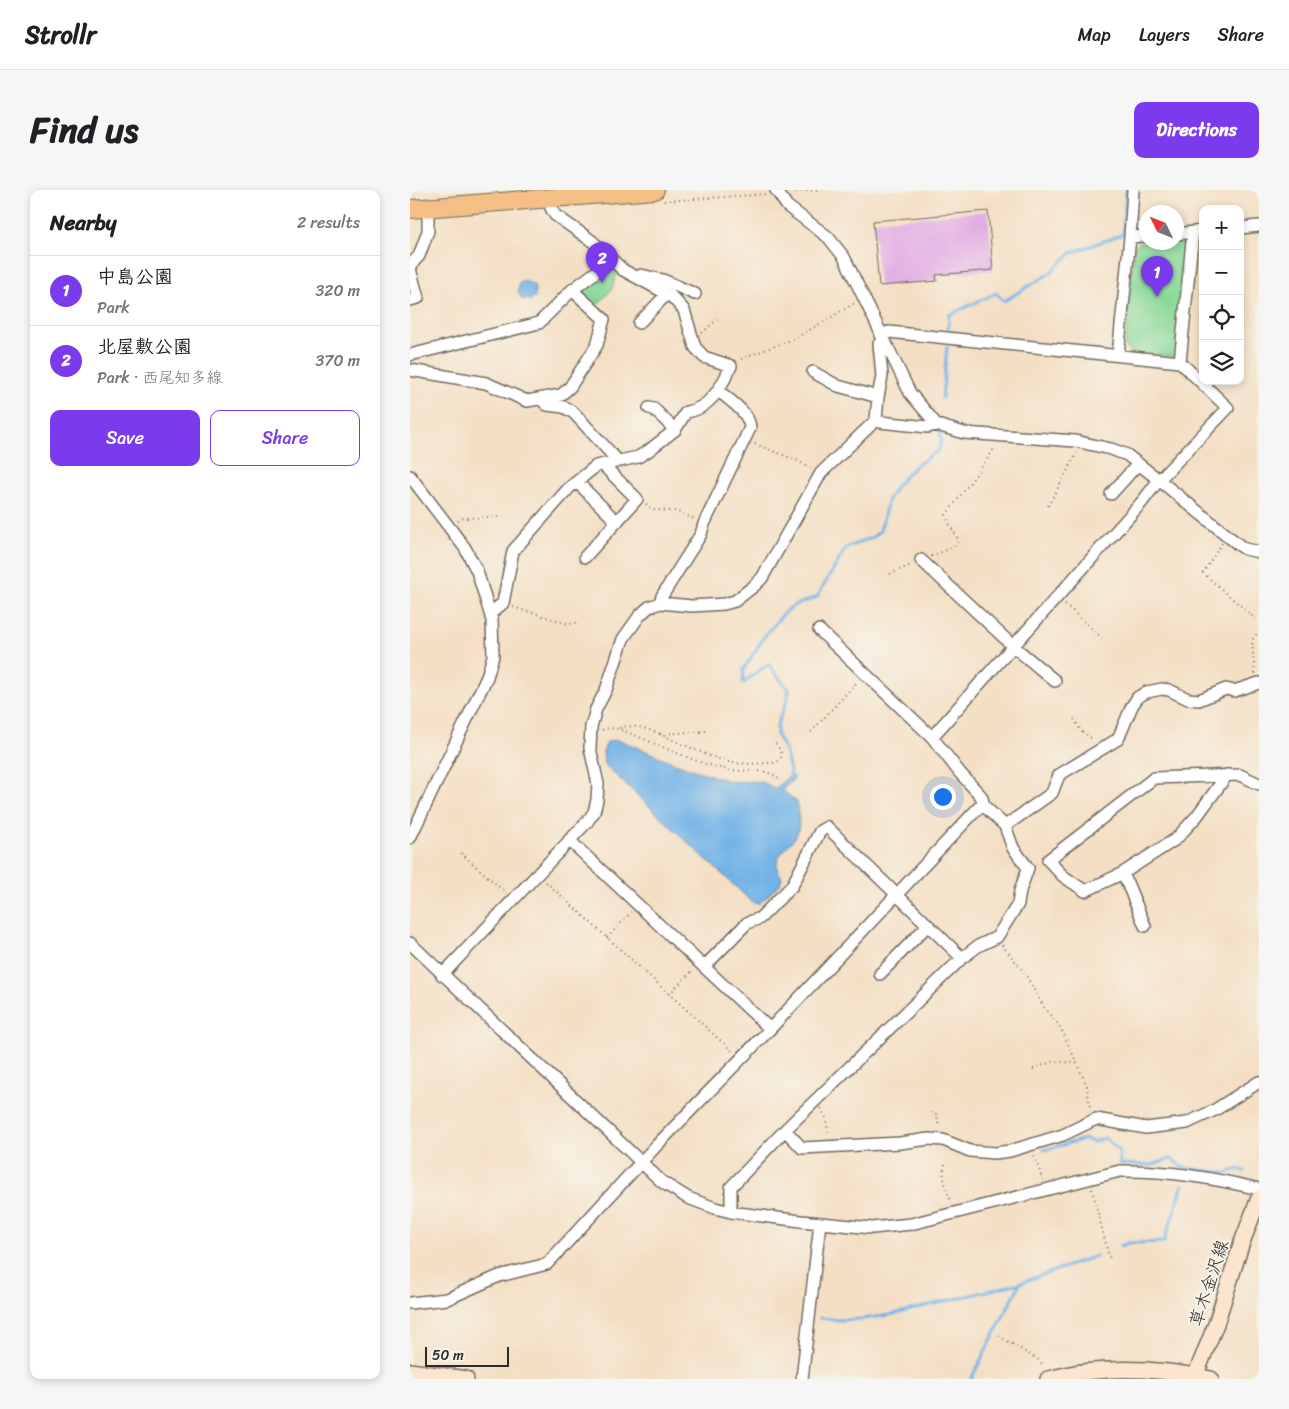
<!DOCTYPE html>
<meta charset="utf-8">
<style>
:root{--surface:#fff;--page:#f6f6f6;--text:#202124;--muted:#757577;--line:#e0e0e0;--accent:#7c3aed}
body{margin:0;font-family:Sriracha,"Klee One",sans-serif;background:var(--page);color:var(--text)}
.controls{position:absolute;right:15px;top:15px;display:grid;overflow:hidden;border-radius:10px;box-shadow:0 2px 8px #0003}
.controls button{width:45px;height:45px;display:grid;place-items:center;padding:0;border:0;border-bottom:1px solid var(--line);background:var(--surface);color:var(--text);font:25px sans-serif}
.compass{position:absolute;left:729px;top:15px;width:45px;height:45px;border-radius:50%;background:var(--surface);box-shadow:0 2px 8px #0003;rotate:313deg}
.scale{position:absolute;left:15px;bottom:12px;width:84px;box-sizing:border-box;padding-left:5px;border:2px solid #2b2b2b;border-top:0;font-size:14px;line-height:18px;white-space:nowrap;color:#2b2b2b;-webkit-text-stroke:4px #f7f3e8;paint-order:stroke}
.you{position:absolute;left:532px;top:606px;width:18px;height:18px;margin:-12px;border:4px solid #fff;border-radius:50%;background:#1a73e8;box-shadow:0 0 0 8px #1a73e833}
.badge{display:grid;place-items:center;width:32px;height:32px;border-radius:50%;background:var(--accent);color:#fff;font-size:16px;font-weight:700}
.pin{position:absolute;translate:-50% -41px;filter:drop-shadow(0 1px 2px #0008)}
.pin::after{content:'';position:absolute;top:26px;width:18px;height:15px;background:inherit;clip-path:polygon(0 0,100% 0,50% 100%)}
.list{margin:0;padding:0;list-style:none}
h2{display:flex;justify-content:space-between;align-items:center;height:65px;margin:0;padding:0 20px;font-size:21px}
h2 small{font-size:16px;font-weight:400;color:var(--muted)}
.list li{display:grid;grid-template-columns:32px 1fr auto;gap:15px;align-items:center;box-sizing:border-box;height:70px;padding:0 20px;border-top:1px solid var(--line)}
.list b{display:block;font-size:19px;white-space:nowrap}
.list p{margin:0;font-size:16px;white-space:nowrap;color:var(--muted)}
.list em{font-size:16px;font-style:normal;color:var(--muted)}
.actions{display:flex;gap:10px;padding:15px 20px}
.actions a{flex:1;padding:11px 0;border:1px solid var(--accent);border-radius:10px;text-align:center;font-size:18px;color:var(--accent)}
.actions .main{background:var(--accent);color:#fff}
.icon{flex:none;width:28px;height:28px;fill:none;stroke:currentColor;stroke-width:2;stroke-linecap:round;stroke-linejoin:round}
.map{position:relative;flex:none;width:849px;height:1189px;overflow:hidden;border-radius:10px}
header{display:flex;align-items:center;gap:30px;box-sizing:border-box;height:70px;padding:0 25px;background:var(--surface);border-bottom:1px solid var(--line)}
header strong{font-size:24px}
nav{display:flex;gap:28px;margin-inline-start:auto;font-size:18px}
.intro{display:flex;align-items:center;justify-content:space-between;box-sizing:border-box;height:120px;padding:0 30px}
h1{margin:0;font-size:35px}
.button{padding:12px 22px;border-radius:10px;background:var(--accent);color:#fff;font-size:18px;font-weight:700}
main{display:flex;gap:30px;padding:0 30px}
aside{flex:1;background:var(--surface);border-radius:10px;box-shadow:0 2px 8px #0003}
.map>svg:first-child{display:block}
</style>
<header>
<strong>Strollr</strong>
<nav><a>Map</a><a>Layers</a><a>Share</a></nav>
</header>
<div class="intro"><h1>Find us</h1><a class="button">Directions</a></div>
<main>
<aside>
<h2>Nearby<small>2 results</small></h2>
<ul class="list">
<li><span class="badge">1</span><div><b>中島公園</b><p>Park</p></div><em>320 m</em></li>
<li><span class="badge">2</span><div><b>北屋敷公園</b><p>Park · 西尾知多線</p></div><em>370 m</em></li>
</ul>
<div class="actions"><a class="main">Save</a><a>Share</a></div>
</aside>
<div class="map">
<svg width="849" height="1189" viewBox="0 0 849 1189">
<rect width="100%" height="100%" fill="#f7f3e8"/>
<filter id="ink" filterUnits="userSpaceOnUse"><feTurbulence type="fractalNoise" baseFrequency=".02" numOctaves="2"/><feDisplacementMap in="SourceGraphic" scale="10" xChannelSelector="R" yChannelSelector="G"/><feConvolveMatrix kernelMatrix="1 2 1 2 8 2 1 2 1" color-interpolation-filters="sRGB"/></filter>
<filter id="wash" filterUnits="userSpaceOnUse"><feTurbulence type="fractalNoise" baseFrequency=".0096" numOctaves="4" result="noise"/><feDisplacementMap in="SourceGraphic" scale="20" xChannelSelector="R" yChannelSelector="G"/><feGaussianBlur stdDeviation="1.12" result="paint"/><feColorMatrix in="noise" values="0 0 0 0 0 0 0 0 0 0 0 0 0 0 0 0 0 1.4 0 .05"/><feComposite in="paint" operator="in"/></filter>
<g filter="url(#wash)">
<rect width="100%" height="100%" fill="#f4dfc5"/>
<path fill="#87d897" stroke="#598261" d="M779,48l-11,119 -49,-5 -4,-6 9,-99 4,-4 38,-1 1,-3z
M202,77l7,6 -4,5 -3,11 -15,16 -13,-10 1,-7z"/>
<path fill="#73b3e7" stroke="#4f6f89" d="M113,91l10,3 2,5v9l-4,2 -9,-1 -4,-7 1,-8z
M205,550l7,1c34,14 69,30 105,39 16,5 33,-4 47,9l17,-14 4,3 -13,12 15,12c0,9 4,23 0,32 -5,11 -31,25 -15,43l-2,7 -20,19h-7l-149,-139 -1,-12 4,-10z"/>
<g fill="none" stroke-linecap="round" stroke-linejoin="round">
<path stroke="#73b3e7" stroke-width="3" d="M538,140l1,-15 47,-22 8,8 45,-27 22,-21 52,-19 3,-44
M532,208l5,-51
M381,585l-6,-25 -8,-14v-11l11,-27 1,-8 -21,-26 -25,19 1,-14 20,-32 20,-24 9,-7 24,-9 29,-49 27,-11 7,-6 8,-31 9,-15 17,-18 25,-17 2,-9 -1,-8
M634,960l41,-11 8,3 12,-4 14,13 1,13 32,1 17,-6h3l10,8 5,1 39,5 13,-4 5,2
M710,1056l9,-3 35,-1 19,-57
M410,1128l19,2 23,-1 28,-4 130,-32 76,-27
M561,1189l49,-95"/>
</g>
<g id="blocks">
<path fill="#e1abe4" d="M578,21l5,59 -57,5 1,6 -58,5 -6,-65z"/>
</g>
</g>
<g filter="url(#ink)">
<use href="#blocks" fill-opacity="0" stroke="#716a61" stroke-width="1"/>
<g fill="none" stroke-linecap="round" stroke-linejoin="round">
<g stroke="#716a61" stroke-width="14">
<path id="street" d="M366,0l11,16 41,31 16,20 66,136 27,32 27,8 111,8 36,8 16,6 32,25 80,65 6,4 14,3
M830,38l19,-2
M766,44l27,-3
M720,47l16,-1
M231,85l22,5 32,14
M0,110l8,-2 -8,-29 4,-8 5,-5 9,-25v-24
M229,133l28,-29
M0,165l129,-32 33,-33 40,-30
M708,165l12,-118 3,-47
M770,172l13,-130
M0,180l76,13 41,18 34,-6 9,-8 27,-42 7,-26 -32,-29
M468,207l4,-21 -3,-32 3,-3
M131,209l6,6 17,2 10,6 43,47
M239,218l5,1 21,21
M466,230l4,2 48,5 9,-2
M0,286l55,72 12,23 15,49 1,36 -6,21 -77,161
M167,292l40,40
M701,304l26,-29
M175,367l52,-58 -34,-34
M511,370l92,86 42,35
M250,413l2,-7 39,-62 3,-10 46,-96c0,-15 -21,-28 -31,-37
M81,423l12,-10 10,-52 56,-63 27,-22 42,-9 10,-6 27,-21 11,-18c24,-3 36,-26 45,-46l-27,-9 -9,-10 -11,-37 -13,-14 -48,-26 -31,-29 -37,-26 -4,-7 -1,-10
M409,440l113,107
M572,614l23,22 47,-33 7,-18 59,-36 14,-33 6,-9 9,-5 15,-3 7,1 19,9 11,1 27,-11 8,2 25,-8
M159,650l201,189
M713,683l53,-34 21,-23 30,-41
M735,736l-22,-53 -38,18 -22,-15 -15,-16 106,-82 86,-3 19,9
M0,753l252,239 26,16 27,10 16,4 70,9 71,7 39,-4 209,-53c47,-1 94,7 139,18
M552,768l16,-12 19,-9 21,-33 2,-13 8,-23 -15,-20 -8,-22
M294,777l43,-44 13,-5 32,-32 28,-55 7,-4 135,131 -177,172 -54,57v25
M470,784l48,-49
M32,785l145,-153 7,-10 3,-12 1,-16 -8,-36 1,-21 5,-18 10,-19 17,-51 17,-24 9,-8 11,-4 32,3 32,-2 11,-3 19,-15 8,-8 59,-105 55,-53 2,-23 -40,-11 -25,-14
M375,940l17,18 98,-5 29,-4 14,1 27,11 25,2 15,-2 53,-16 33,-16 50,9 41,-5 28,-13 44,-28
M0,1113l37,-4 52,-23 48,-12 110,-119 113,-116 212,-225 1,-3 -2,-5 -21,-23 -28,-36 210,-235 17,-22 69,-72 -48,-46 -291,-30 -9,3
M392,1189l18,-156"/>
</g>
<g stroke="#716a61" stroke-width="18">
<path id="secondary" d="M0,1181l56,8
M638,1189c11,-2 23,-6 34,-7 42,-5 88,-2 129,7
M784,1189l22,-55 25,-79 18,-47"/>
</g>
<g stroke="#716a61" stroke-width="20">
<path id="primary" d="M0,19l245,-19"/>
</g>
<path stroke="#716a61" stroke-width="2" stroke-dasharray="1 4" stroke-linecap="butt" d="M381,2l28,-2
M254,11l103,-7
M292,143l17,-15
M331,169l55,-21 59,-35
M345,254l41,16 16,9
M236,314l7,6 22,1 20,8
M638,316l29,-53
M48,331l5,-3 39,-1
M812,353l-19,30 56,49
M521,366c42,-16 25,-11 15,-41l40,-54 9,-14
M480,384l21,-9
M655,414l37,34
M103,417l56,17 7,-1 3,2
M845,484l-3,-32 1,-3 6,-8
M664,529l7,12 13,9
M210,538c19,-8 51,12 69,19 13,6 26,11 40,15 14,3 31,1 46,1 12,-6 5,-15 -2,-22
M192,540l7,-2 10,1c35,13 74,34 110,41 18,3 39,-4 52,11
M401,542l47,-51
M250,544l47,-3
M51,663l45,40
M136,692l187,170
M197,748l24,-26
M592,755l22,27 21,37 13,15 6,11 23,51 3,22
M259,804l23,-23
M623,879l21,-8 21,2
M411,918l5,10 2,14
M521,922l6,3 2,13
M624,966l9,24
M535,974c-4,13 2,26 6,39
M682,999l18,71
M589,1146l38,23 8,7"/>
<use href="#street" stroke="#fff" stroke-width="11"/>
<use href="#secondary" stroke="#fbe5cf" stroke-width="15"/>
<use href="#primary" stroke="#f5bf86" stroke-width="18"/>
</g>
</g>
<g text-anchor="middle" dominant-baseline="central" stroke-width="4" stroke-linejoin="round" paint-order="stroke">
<g font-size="18" fill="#2b2b2b" stroke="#f7f3e8">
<text transform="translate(799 1093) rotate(-72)">草木金沢線</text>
</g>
</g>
</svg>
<div class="controls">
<button>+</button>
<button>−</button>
<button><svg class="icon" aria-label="locate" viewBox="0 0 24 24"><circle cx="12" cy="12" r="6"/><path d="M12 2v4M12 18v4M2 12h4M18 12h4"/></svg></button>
<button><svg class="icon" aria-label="layers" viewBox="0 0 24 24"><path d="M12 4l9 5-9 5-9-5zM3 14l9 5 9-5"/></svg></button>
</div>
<svg class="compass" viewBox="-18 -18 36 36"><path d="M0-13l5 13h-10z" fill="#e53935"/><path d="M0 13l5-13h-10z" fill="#757577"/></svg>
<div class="scale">50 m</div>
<div class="you"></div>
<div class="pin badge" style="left:747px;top:107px">1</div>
<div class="pin badge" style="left:192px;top:93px">2</div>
</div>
</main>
